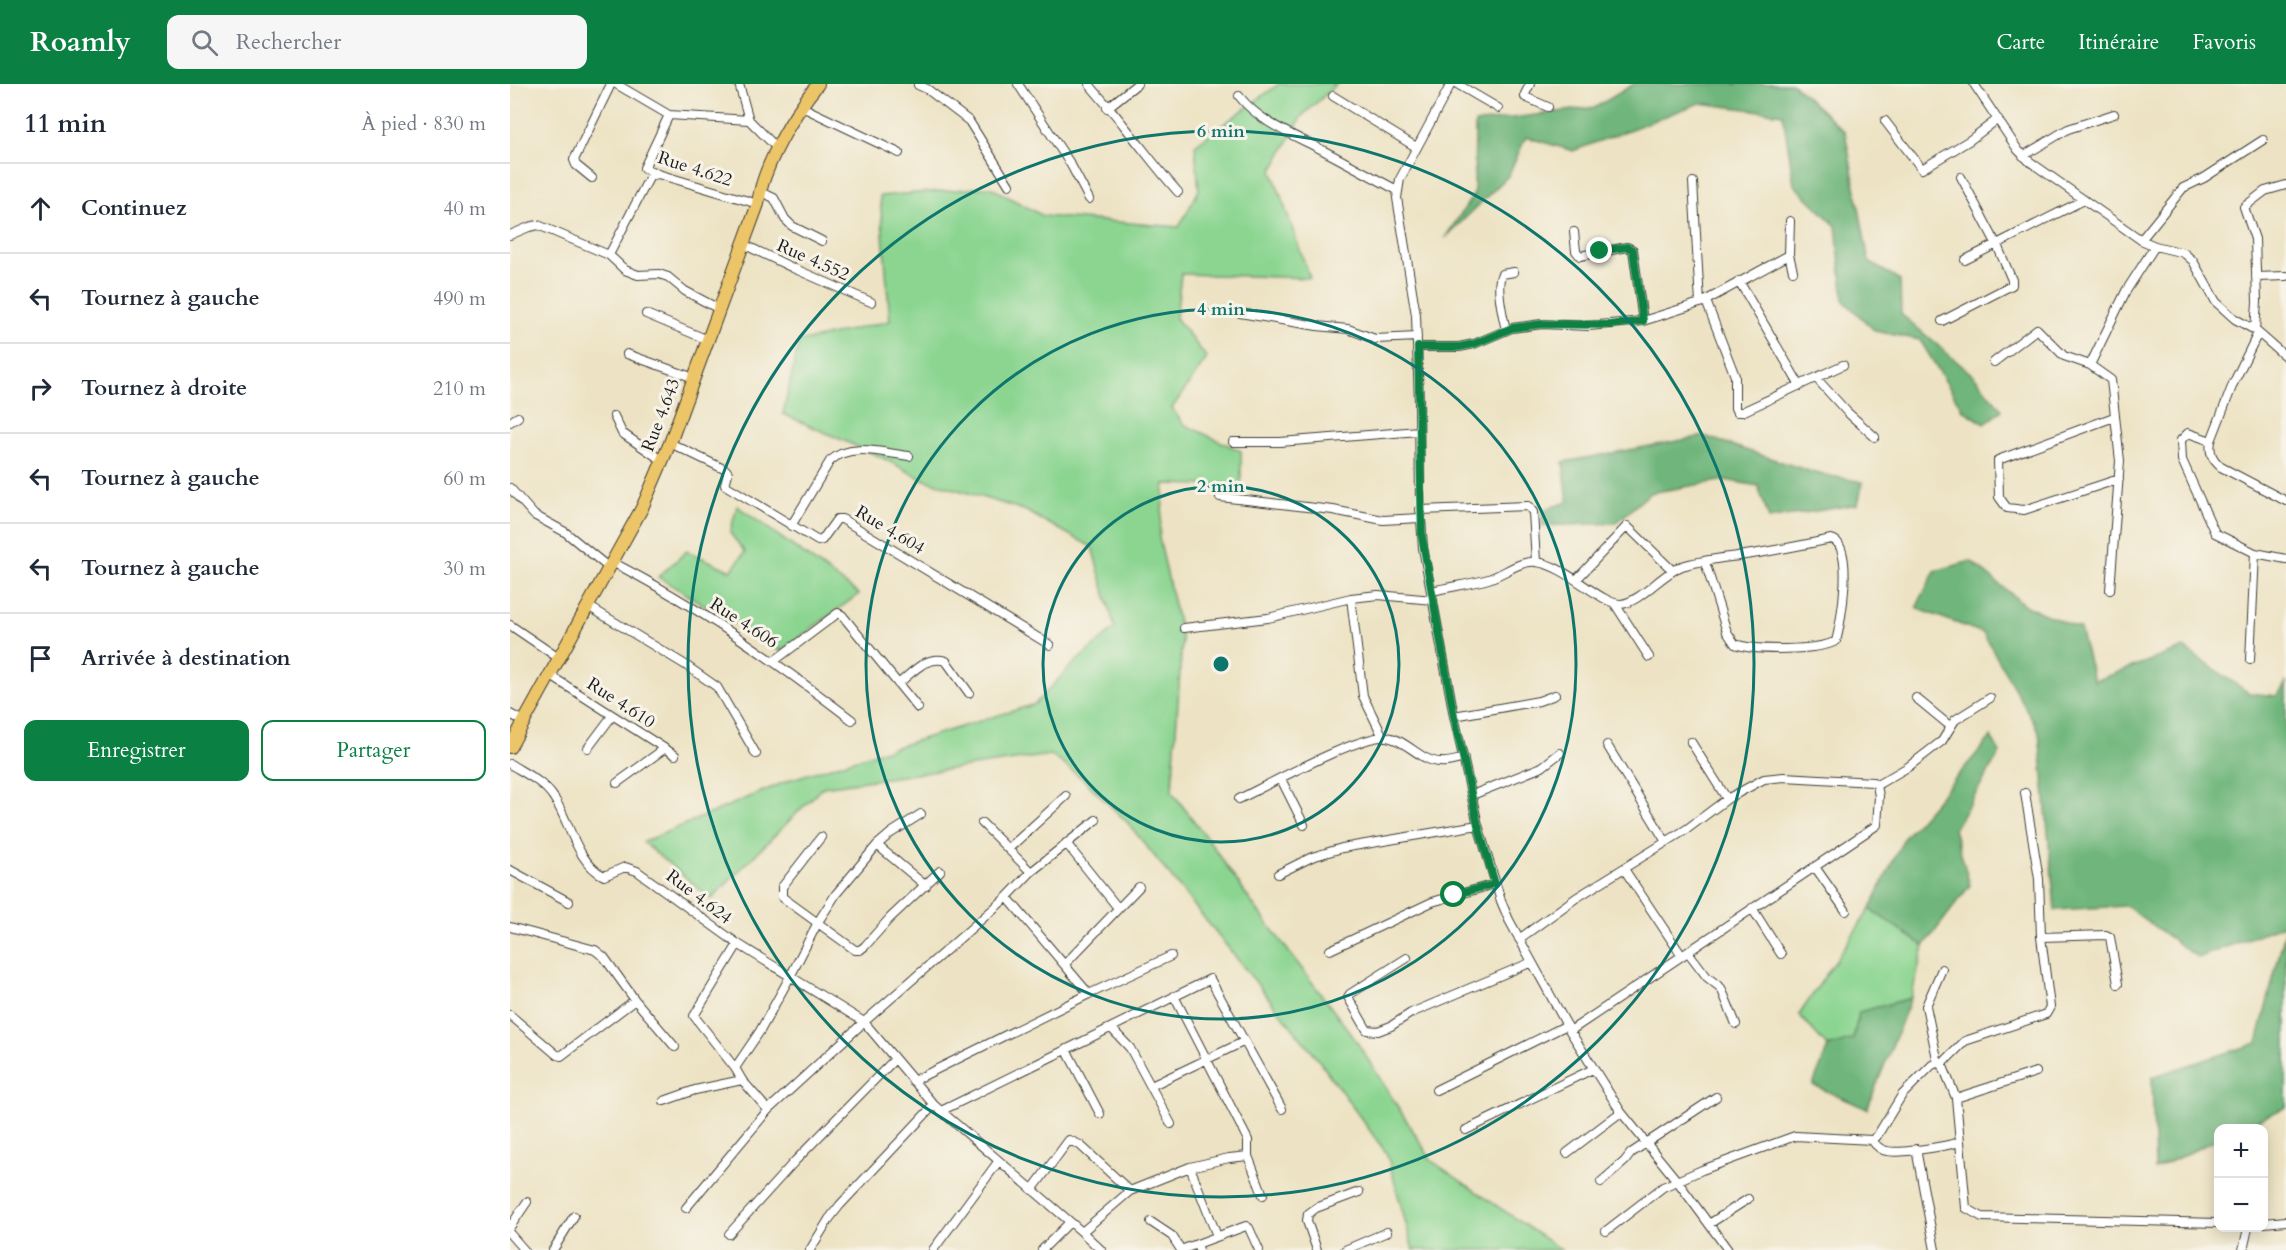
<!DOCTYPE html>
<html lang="fr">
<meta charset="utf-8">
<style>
:root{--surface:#fff;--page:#f6f6f7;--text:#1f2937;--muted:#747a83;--line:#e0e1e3;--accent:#0b8043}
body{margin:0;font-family:Cardo,serif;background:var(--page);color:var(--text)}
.controls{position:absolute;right:18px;bottom:18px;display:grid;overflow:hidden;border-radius:12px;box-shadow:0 3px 15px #0003}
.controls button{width:54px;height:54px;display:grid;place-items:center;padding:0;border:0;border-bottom:2px solid var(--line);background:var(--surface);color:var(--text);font:30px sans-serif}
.stop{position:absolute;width:18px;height:18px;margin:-14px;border:4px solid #0b8043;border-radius:50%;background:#fff}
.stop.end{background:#0b8043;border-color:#fff;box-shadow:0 2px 6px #0008}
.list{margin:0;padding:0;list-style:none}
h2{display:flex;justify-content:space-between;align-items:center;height:78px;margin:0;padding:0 24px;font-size:26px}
h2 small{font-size:20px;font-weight:400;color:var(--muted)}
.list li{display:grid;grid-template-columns:39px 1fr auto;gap:18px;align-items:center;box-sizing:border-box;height:90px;padding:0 24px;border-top:2px solid var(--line)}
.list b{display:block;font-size:22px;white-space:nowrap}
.list em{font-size:20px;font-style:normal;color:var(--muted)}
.actions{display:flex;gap:12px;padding:18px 24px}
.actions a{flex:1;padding:14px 0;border:2px solid var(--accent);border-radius:12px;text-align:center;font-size:21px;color:var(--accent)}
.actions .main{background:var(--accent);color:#fff}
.icon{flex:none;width:33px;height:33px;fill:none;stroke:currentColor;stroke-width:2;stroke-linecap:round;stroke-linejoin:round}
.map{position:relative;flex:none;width:1776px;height:1166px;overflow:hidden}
header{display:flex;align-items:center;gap:36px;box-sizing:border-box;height:84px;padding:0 30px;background:var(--accent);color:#fff}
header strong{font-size:28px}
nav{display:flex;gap:33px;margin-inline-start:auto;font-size:21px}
.search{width:420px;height:54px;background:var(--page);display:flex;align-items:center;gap:15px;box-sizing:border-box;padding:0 21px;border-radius:12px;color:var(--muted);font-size:22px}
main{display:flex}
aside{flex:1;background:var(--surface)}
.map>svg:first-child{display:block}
</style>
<header>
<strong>Roamly</strong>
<div class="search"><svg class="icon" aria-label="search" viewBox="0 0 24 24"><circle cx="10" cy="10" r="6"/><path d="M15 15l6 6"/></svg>Rechercher</div>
<nav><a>Carte</a><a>Itinéraire</a><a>Favoris</a></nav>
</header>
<main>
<aside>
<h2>11 min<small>À pied · 830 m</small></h2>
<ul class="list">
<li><svg class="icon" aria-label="ahead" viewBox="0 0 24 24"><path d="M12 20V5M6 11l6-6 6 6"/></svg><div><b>Continuez</b></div><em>40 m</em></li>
<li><svg class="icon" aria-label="left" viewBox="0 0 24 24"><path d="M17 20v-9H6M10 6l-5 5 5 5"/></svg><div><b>Tournez à gauche</b></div><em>490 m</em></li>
<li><svg class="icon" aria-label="right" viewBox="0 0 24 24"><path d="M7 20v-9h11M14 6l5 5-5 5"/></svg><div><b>Tournez à droite</b></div><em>210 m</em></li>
<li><svg class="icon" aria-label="left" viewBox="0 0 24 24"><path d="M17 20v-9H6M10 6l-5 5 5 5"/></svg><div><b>Tournez à gauche</b></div><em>60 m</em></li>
<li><svg class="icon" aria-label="left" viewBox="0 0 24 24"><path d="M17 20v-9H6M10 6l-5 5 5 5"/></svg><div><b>Tournez à gauche</b></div><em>30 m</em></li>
<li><svg class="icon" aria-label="arrive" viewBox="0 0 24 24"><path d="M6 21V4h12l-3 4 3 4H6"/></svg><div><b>Arrivée à destination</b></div></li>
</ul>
<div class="actions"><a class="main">Enregistrer</a><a>Partager</a></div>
</aside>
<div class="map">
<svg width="1776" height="1166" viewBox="0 0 1776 1166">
<rect width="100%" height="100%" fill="#f7f3e8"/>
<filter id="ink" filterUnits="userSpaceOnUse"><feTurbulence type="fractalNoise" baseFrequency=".0167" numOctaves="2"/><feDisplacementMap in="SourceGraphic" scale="12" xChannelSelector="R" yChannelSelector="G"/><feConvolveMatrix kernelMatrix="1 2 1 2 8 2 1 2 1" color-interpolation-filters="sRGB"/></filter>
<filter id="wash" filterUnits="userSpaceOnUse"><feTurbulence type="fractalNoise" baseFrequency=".008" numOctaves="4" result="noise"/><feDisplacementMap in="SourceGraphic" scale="24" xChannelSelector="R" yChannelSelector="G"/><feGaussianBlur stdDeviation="1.35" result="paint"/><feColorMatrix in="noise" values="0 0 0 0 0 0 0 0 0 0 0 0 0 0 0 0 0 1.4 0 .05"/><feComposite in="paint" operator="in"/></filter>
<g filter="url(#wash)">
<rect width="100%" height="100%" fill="#ede3c4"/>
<path fill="#8bd591" stroke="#547856" stroke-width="1.5" d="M769,0h58l-35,32 -30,55 38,107 -129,-4 -5,44 31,40 -35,50 11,16 58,27v35l-76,-2 -6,54 23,102 -10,152 38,50 42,61 103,136 77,122 129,89h-148l-26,-96 -67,-92 -193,-240 -44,-43 -32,-24 -228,32 -112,112 -68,-57 149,-63 243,-75 36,-38 44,-38 -23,-81 -68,-37 -102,-31 -39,-21 -100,-44 16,-72 91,-21 -10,-125 110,-9 53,29 136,11 20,-37 -4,-45z
M227,422l122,88 -79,57 -122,-74 29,-26 44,20 14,-19 -15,-19z
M1360,825l54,37 -13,52 -52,14 -6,28 -25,7 -29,-32z"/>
<path fill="#70b67b" stroke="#46694c" stroke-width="1.5" d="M1124,0h159l52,48 24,130 31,18 1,34 74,63 27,33 -17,14 -22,-14 -43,-70 -45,-9 -31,-30 -8,-75 -42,-41 -11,-71 -83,-11 -127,48 -47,-14 -18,39 -63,62 29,-44 1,-71 121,-16z
M1194,352l111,37 48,9 -5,22 -89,15 -11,-33 -33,-6 -75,13 -34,30 -74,3v-16l26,-8 -5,-40z
M1461,477l55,45 54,23 14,52 90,-33 65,45 28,3 9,-13v241l-88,34 -72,-52 -71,4 -16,-178 -56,-99 -67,-25 19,-37z
M1481,653l9,16 -46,76 16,56 -46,61 -54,-37 34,-71z
M1776,844v179l-45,21h-23v11l-63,30 -3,-92 105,-34z
M1401,914l-44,111 -54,-24 15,-38 25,-8 6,-27z"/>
</g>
<g filter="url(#ink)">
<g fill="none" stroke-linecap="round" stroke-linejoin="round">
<g stroke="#3b3a35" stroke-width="10">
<path id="minor" d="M106,0l53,31 80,5 28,28
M229,0l10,36
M508,0l53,81 18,34
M579,0c12,15 25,28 36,43 18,22 34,44 53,65
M941,0l-51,95 -3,19 19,117 3,88 1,101 3,44 31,168 24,109 23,76 8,19 61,111 51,81 57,70 50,68
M947,0l41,24
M1020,0l-5,10v3l23,10
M1464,0l44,66 11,11 112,79 14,6 29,7 9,8 23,41 19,17 20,11 31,27
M408,1l9,4 42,32 40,64
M729,12c23,29 58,40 89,57 23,12 46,25 69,37
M823,12l83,51
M292,23l97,46
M597,24l30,-24
M159,31l-25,53 14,6 100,30
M1375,37l37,48 48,-29 28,-21
M1513,72l45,-27 46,-15
M82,94l-16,-13 -2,-5 37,-76
M1183,98l7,121
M249,107l15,7 11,21 7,7 30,15
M1280,137l-1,34 4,16
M1064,148l2,19 4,5 47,-9 6,3 10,71
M0,151l19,-8 9,-2 71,30 16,15 13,5 21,-1 9,3 17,14 34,18
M1631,156l42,-52 21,-10 59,-38
M233,160l50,24 78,34
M99,171l41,-79 8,-2
M1455,176l119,-60
M1746,193l30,-1
M1229,197l61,105
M1196,217l29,75v32l2,4h5l101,-47
M730,229l77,13 31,3 27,10 42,-2
M136,230l62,26
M1432,237l70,-36v-5l-15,-35 -36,-68
M996,246c-3,-13 -11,-45 -4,-56l12,-2
M1745,246l2,-28 -2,-63 -11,-32 21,-16 21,-6
M1748,249l-25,51 -22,57c-2,12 1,18 10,26l65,34
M908,263h41l15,-3 38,-16 30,-4 46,2 55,-5 60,-19 86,-47
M117,270l67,24
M1484,278l43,-33 27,27 26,9 21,15 9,81 -10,129
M1580,281l36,-74 29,-45
M1307,295l30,33 28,25
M104,332l8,17 41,28
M1604,333l-116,43 1,37 8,11 17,2 95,-31
M0,338l8,-5
M1701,357l-23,-8 -7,7 1,20 33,73 40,20 31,6
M723,358h47l139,-11
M160,359l56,27 2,3 -3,12 93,56 4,-1 15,-21h5l208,126
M0,404l24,27 31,17 43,35
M710,413l113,13 50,10 37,-2
M910,426l108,-4 5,6 3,50
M281,442l39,-65c20,-19 53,-8 79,-5
M102,478c86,44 164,100 240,158
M1067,495l50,-53 45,44
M922,507c18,-4 36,-7 53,-11 17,-4 34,-20 51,-18 30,3 66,43 85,42 20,-2 40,-30 61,-38 20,-6 43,-8 63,-11 29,-4 57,-10 86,-16 24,4 10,85 5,102 -18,10 -82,10 -101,3l-8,-12 -22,-70
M841,514l12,98 20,41
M1105,520l34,53
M78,522l96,58 33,23 39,67
M0,541l50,34
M674,544l84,-10 83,-20 27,-3 55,5
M1740,576l5,-107
M264,577l64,-48 4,2 76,93
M41,592l124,79
M388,600c15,-12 28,-29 48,-23l23,32
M1406,614l34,28
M0,630l13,7
M944,632l85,-15 16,-6
M1181,658l36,57
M1097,661l59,97
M78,664l24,-32
M0,680c16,10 34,18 44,34 16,24 22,64 50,78l21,-9 12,4 101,73 -44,72 41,52 7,12 26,30 96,-88 143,-125 24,-25 65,-52
M771,695l23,46
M107,699l47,-34
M1367,701l31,-18 34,-26 13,-21 35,-22
M962,711l70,-28 18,-14
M729,715c29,-14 121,-65 148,-62 20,3 34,25 54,25 7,1 16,-2 23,-4
M472,739l49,49
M311,753l-39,50v10l73,53h5l5,-4 25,-28 50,-47
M556,759l52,65
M367,761l49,41
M498,765l58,-53
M1305,783l31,44
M1114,785l58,87
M0,786l59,32
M768,790l34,-17 30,-9 136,-23
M497,813l82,97
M1242,824l29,46
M0,843l85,23 9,7 31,43 40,47
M1531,853l65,-2 4,2 8,47
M1009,855l57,-41 111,-69 40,-30 37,-20 20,-2 89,5 4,3 2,11 -2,29 -307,206
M228,860l126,78 70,83 148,127 19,18
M820,866l102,-48 63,-18
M1178,868l19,25 14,11 15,36
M897,874l-57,36 -2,3 19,33 11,1 13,-5 20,-13 121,-51
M555,880l74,-77
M664,912l74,144v16l15,39
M0,931l47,40 4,1 74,-56
M602,945l18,19 41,76
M556,965l34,65
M1428,979l-12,-57 16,-37
M1432,980l23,-23 81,-27 4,-7 -9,-70 -2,-58 -14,-86
M225,984l25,-37 31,-56 27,-53 18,-28 41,-49 14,-12 30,-19
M403,997l176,-87 82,-38
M641,1002l92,-44
M926,1006l131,-65
M1446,1014l80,-26
M154,1017l31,-11 47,-10
M431,1027l269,-132 72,130
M956,1046l127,-61
M1362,1056c4,6 8,10 15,11 13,3 60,-5 73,-9
M1406,1065l19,101
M1057,1069l54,-41
M680,1083l27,69
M1091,1098l24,-21 6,-8 85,-56
M522,1106l37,-50 11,5 50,46
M176,1124l82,-98
M641,1138l21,14 9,14
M1754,1139l22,-2
M1199,1140l39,-25
M0,1143l17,-25
M1096,1147l57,-44 39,-17 82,-30 11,-4 77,4 5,-4 25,-41 30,-30 6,-2 4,1 14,34 10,110 16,9 236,6
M572,1148l48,-41 60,-24 39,-9 19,-2
M0,1150l14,16
M219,1150l66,-73 99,-101
M687,1160l49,-18 3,2 10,22
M43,1166l21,-34
M300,1166l19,-31 11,-14 94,-100
M423,1166l65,-88
M532,1166l28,-28
M671,1166l16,-6 2,6
M807,1166l-10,-29 1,-7 8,-6 43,-16
M835,1166l42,-18
M1733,1166l5,-22"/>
</g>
<g stroke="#3b3a35" stroke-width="14">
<path id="highway" d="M0,663l132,-239 28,-65 88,-239c4,-36 36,-91 60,-120"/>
</g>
<use href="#minor" stroke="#fff" stroke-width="8"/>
<use href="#highway" stroke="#edc569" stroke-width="12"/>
</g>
</g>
<g fill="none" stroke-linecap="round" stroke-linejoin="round" filter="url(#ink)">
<path stroke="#0b8043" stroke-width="8" d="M944,811l41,-11 -17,-59 -24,-109 -32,-179 -4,-190h41l15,-3 38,-16 30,-4 68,1 33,-4 -10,-71 -6,-3 -27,4"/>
</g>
<g fill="none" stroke="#0f766e" stroke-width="3">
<circle cx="711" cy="580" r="178"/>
<circle cx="711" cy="580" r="355"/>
<circle cx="711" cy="580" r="533"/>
</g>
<g text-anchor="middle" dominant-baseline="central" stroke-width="6" stroke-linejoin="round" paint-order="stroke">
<g font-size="18" fill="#1c1c1c" stroke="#f7f3e8">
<text transform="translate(185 85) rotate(18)">Rue 4.622</text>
<text transform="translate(303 176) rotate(24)">Rue 4.552</text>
<text transform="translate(151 331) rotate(-69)">Rue 4.643</text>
<text transform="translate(380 446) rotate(31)">Rue 4.604</text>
<text transform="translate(234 539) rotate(33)">Rue 4.606</text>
<text transform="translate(111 619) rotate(33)">Rue 4.610</text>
<text transform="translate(189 813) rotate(37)">Rue 4.624</text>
</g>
</g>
<circle cx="711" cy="580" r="9" fill="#0f766e" stroke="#f7f3e8" stroke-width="3"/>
<g font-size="18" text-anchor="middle" font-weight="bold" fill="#0f766e" stroke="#f7f3e8" stroke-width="6" stroke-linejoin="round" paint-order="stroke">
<text x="711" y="53">6 min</text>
<text x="711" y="231">4 min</text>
<text x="711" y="408">2 min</text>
</g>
</svg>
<div class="controls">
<button>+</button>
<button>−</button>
</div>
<div class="stop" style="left:944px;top:811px"></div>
<div class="stop end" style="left:1090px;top:167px"></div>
</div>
</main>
